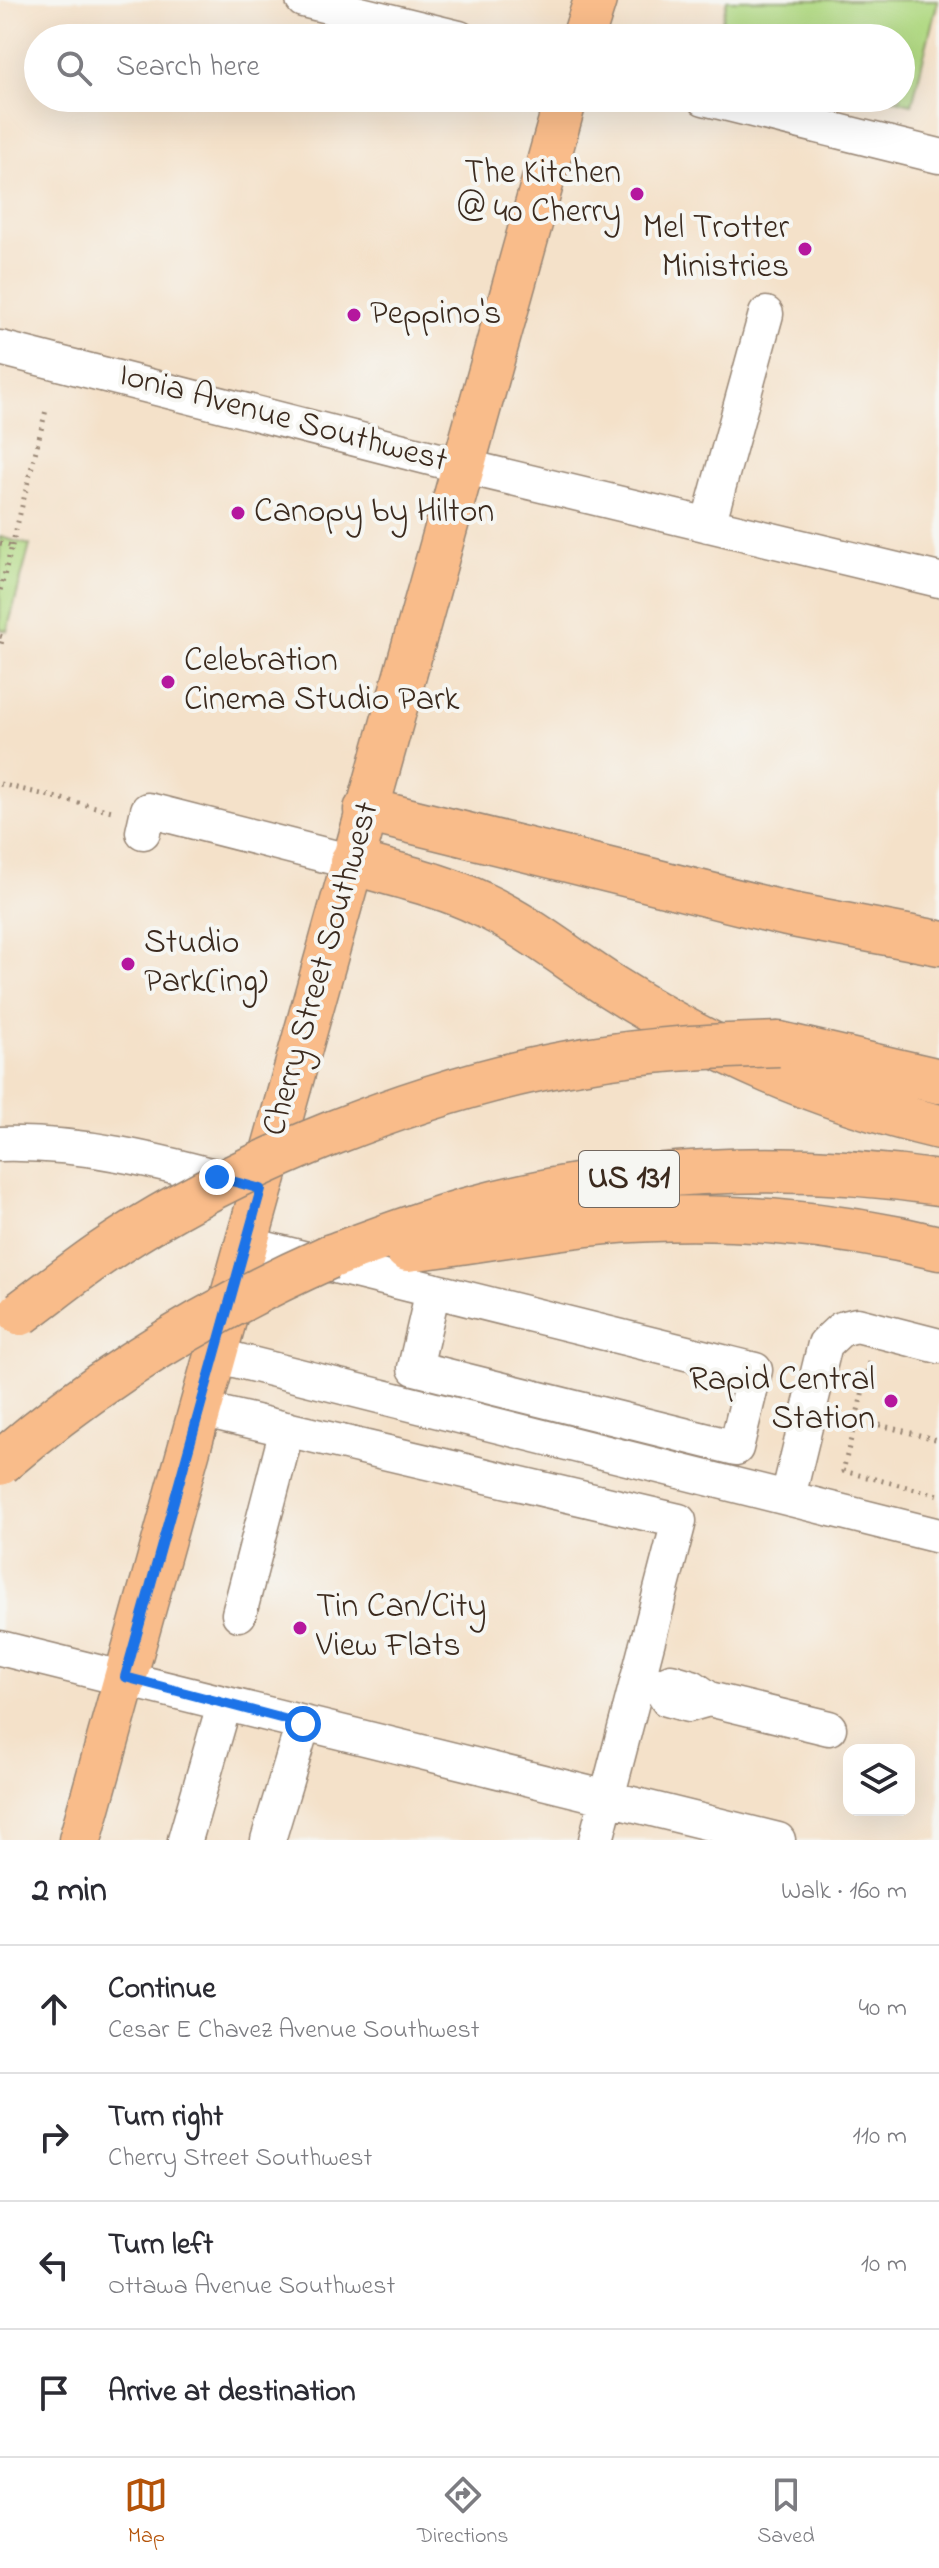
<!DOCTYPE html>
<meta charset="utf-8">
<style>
:root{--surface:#fff;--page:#f7f7f7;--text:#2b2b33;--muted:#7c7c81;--line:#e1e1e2;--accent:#b45309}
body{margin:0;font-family:"Indie Flower",sans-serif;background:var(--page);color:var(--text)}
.controls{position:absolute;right:24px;bottom:24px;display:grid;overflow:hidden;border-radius:16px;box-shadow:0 8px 32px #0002}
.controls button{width:72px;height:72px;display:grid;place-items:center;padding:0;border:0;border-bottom:2px solid var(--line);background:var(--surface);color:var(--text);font:40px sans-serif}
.stop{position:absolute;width:24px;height:24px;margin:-18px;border:6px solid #1a73e8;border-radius:50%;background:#fff}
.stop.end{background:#1a73e8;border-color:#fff;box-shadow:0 2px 8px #0008}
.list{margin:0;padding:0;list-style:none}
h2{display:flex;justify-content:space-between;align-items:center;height:104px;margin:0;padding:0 32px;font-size:34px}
h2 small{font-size:26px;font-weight:400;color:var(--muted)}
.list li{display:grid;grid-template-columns:52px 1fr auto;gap:24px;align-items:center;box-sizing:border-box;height:128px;padding:0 32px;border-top:2px solid var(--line)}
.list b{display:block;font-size:30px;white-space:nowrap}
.list p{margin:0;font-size:26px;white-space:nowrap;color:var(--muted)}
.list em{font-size:26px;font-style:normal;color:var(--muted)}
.icon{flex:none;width:44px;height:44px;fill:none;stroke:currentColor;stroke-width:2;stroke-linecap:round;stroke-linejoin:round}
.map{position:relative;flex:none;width:939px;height:1840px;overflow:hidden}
.search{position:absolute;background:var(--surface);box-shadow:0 8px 32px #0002;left:24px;right:24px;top:24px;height:88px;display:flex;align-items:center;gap:20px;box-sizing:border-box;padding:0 28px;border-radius:44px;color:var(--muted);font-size:30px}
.sheet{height:616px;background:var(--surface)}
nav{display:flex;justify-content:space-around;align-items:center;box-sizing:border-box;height:112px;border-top:2px solid var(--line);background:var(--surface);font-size:22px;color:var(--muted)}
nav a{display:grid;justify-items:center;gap:4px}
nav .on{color:var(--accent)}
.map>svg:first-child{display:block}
</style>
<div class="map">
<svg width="939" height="1840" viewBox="0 0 939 1840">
<rect width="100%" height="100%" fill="#f6f6f2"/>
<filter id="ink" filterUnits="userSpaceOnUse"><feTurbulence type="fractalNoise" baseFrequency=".0125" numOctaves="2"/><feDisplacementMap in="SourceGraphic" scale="16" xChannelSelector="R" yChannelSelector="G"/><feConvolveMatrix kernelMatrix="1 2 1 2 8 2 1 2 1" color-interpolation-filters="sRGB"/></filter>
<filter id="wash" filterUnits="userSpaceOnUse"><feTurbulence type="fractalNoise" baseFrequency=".006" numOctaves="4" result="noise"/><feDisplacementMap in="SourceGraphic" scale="32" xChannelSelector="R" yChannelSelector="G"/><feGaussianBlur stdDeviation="1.8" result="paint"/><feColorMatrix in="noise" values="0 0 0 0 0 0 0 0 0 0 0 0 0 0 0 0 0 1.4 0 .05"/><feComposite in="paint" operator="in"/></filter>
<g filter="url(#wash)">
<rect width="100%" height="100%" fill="#f4e1c9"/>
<path fill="#b1d983" stroke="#768250" stroke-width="2" d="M727,0h211l-26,104 -24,-6h13v-60h-183z
M0,537l30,8 -23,86 -7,-2z"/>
</g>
<g filter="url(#ink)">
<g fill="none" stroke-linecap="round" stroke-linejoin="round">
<g stroke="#988674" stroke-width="37">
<path id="minor" d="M303,0l156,38
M704,98l235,58
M0,348l462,118 477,114
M708,525l58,-211
M143,832l5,-22 204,52
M0,1144c83,-2 160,17 239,39
M246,1244l509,126 -19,78 -321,-80 18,-78
M215,1355l724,181
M200,1409l479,112 -83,319
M788,1497l37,-153 16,-15 16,-4 82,21
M239,1614l48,-185
M0,1648l778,192
M639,1681l20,5 12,-5 21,6 17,12 -21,6 -21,-6 -8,-13
M709,1699l120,29
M185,1840l39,-135
M268,1840l35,-116"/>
</g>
<g stroke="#988674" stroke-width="45">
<path id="major" d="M583,38l12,-38
M80,1840l486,-1742"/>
</g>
<g stroke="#988674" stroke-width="47">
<path id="highway" d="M366,810l421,104 152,29
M352,862c42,13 88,22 127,41 48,22 89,56 133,84 106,67 205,111 327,140
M779,1044l160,37
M407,1249c66,-7 132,-21 199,-27 109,-10 227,0 333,26
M329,1257c46,-16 91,-34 138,-47 152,-42 317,-50 472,-27"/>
</g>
<path stroke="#988674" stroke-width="5" stroke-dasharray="2 6" stroke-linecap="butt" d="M0,543l12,3 -12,45
M12,546l34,-136
M0,636l3,1 -3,11
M0,784l116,28
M870,1362l-27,109 96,24
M856,1419l83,21"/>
<use href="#minor" stroke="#fff" stroke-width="34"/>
<use href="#major" stroke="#f9bc8a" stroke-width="42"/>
<use href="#highway" stroke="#f9bc8a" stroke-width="44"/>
<g stroke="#988674" stroke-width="47" stroke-linecap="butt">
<path id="highway-bridge" d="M21,1313c26,-19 52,-40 78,-58 133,-91 327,-169 487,-195 63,-11 128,-14 193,-16
M0,1463c99,-86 210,-153 329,-206"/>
</g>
<use href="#highway-bridge" stroke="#f9bc8a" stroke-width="44"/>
</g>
</g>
<g fill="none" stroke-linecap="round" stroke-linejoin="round" filter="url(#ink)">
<path stroke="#1a73e8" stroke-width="10" d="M217,1177l44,12 -136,488 178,47"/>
</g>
<g fill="#b5179e" stroke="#f6f6f2" stroke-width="3">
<circle cx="637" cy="194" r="8"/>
<circle cx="805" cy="249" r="8"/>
<circle cx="354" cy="315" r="8"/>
<circle cx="238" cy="513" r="8"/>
<circle cx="168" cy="682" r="8"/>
<circle cx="128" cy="964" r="8"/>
<circle cx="891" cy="1401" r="8"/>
<circle cx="300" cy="1628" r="8"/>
</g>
<g text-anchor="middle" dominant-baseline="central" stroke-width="8" stroke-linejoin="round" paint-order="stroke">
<rect fill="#f6f6f2" stroke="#73675e" stroke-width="2" x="579" y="1151" width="100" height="56" rx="6"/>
<g font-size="32" font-weight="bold" fill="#3b2a1e">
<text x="629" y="1179">US 131</text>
</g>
<g font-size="34" fill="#3b2a1e" stroke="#f6f6f2" text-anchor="start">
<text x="621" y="174" text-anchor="end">The Kitchen<tspan x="621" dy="39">@ 40 Cherry</tspan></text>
<text x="789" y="229" text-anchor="end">Mel Trotter<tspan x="789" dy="39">Ministries</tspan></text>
<text x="370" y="315">Peppino's</text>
<text x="254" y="513">Canopy by Hilton</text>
<text x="184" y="662">Celebration<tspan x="184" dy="39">Cinema Studio Park</tspan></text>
<text x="144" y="944">Studio<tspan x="144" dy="39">Park(ing)</tspan></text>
<text x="875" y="1381" text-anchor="end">Rapid Central<tspan x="875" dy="39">Station</tspan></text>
<text x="316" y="1608">Tin Can/City<tspan x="316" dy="39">View Flats</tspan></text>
</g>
<g font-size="34" fill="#3b2a1e" stroke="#f6f6f2">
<text transform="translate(283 419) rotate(15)">Ionia Avenue Southwest</text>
<text transform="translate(322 969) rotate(-74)">Cherry Street Southwest</text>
</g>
</g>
</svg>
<div class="controls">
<button><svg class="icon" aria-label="layers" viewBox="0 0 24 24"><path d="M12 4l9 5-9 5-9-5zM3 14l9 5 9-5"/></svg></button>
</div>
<div class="stop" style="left:303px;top:1724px"></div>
<div class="stop end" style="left:217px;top:1177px"></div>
<div class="search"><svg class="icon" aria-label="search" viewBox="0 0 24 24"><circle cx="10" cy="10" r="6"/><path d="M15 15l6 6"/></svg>Search here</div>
</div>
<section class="sheet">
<h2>2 min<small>Walk · 160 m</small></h2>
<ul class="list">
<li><svg class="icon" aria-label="ahead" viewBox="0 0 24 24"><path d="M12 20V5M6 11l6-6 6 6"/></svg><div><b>Continue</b><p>Cesar E Chavez Avenue Southwest</p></div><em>40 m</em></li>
<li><svg class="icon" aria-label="right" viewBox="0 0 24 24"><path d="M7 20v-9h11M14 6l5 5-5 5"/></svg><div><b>Turn right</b><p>Cherry Street Southwest</p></div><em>110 m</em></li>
<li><svg class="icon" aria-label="left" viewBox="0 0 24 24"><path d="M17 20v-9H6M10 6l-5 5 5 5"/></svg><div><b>Turn left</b><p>Ottawa Avenue Southwest</p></div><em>10 m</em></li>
<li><svg class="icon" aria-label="arrive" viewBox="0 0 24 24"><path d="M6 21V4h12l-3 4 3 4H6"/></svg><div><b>Arrive at destination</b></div></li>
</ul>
</section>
<nav>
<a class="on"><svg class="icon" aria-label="map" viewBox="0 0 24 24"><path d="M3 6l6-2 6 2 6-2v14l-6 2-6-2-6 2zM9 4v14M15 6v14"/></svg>Map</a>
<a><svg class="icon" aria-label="directions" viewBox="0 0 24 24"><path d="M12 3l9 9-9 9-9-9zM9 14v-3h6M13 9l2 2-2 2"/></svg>Directions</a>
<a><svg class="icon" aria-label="saved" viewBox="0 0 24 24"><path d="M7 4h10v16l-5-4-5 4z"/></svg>Saved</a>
</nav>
